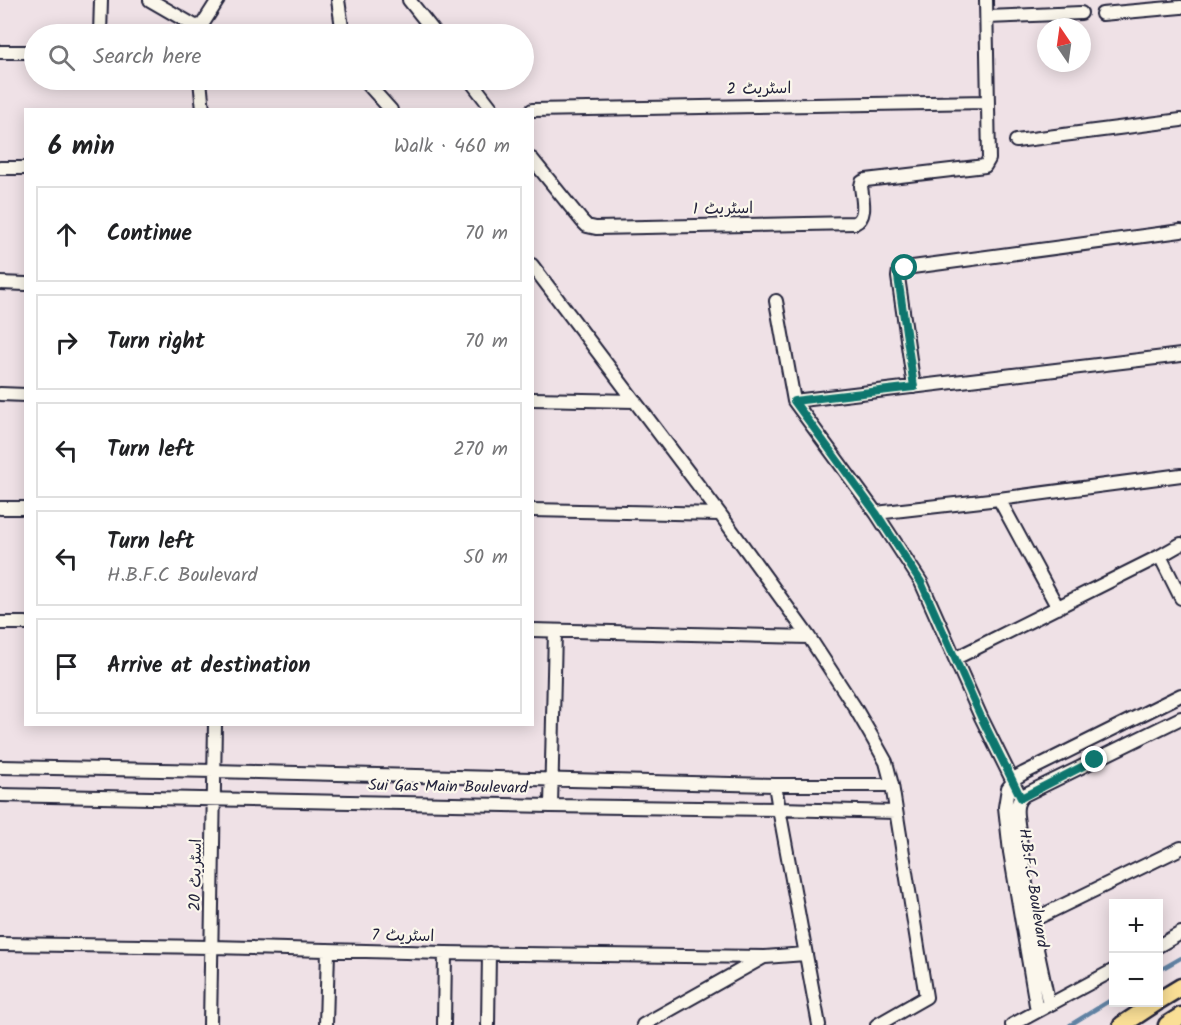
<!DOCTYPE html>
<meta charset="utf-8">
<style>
:root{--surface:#fff;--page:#f6f6f6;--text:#202124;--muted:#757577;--line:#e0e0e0}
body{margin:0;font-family:Kalam,"Playpen Sans Arabic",sans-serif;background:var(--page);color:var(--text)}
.controls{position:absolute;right:18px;bottom:18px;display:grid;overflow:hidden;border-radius:0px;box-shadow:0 3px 15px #0003}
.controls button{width:54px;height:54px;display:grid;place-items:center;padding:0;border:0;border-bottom:2px solid var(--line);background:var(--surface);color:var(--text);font:30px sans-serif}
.compass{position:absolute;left:1037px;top:18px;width:54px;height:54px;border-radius:50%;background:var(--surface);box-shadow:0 3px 15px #0003;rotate:347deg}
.stop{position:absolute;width:18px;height:18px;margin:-14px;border:4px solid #0f766e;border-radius:50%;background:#fff}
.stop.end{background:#0f766e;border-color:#fff;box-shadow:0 2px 6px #0008}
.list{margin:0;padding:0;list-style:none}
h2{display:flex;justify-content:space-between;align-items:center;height:78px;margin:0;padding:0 24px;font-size:26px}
h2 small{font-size:20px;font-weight:400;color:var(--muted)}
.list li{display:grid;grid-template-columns:39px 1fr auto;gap:18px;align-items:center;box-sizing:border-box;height:96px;margin:0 12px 12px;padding:0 12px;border:2px solid var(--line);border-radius:0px}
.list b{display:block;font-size:22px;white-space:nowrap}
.list p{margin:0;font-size:20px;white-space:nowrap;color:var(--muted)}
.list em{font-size:20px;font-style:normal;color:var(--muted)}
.icon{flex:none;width:33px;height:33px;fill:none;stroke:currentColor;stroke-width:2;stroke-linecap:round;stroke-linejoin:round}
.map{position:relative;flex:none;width:1181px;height:1025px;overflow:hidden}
.search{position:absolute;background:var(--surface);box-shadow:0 3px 15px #0003;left:24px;top:24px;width:510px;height:66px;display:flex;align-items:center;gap:15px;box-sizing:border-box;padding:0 21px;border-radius:33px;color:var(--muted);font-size:22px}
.panel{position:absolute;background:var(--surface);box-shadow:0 3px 15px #0003;left:24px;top:108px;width:510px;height:618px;border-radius:0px}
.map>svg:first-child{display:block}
</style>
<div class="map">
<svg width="1181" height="1025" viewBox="0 0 1181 1025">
<rect width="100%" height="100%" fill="#efe1e6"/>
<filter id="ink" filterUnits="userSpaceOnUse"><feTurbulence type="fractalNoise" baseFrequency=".0167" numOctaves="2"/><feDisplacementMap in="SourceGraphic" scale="12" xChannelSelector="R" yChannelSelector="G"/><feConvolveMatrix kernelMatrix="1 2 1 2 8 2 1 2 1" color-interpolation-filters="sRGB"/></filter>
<g filter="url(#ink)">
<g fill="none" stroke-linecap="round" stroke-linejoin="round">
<path stroke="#6182a3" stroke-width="4" d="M1158,971l23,-13
M1070,1025l44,-27"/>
<g stroke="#22223b" stroke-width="16">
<path id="minor" d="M150,0l45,26 1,8
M338,0l5,34
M409,0l27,34
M1102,14l79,-7
M987,17l94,-4
M195,26h2l5,-1 16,-25
M100,34l1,-34
M0,52h34
M200,80l3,30
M364,80l27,30
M470,80l23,30
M532,110l455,-8
M1016,141l165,-21
M532,159l50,62 5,5 9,2 259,-5c13,-6 7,-25 6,-37l1,-4 4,-2 119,-14 4,-7 -3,-159
M0,168h26
M532,265l188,249 89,123 45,69 18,31 14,25 6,23 34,212 -49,28
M0,283l26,1
M776,301l18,100 82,112 45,69 60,135 40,81
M914,387l-16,-110 1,-7 6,-2 276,-37
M0,394l26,1
M532,399l103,2
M794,401l387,-46
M999,499l59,109
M0,508h26
M532,510l188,4
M876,513l123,-14 182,-24
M1160,556l21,42
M0,623h26
M532,630l277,7
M956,658l204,-102 21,-12
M0,767l214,4 561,14h117
M775,785l4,24 40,216
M0,795l551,11 228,3 117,3
M551,806l4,-175
M1031,921l150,-73
M0,944l212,3 233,6 320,4 40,-3
M1158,946l23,-13
M1049,1005l-18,-84 -14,-105c-1,-9 0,-15 7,-21l157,-77
M1037,1011l-27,-159 -5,-45 3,-19 9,-11 7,-4 157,-78
M210,1025l5,-301
M326,1025l2,-75
M444,1025l1,-72
M488,1025l1,-72
M643,1025l121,-68
M1012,1025l102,-55"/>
</g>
<g stroke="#22223b" stroke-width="21">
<path id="highway" d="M1158,1001l23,-14
M1122,1025l35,-23
M1167,1025l14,-9"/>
</g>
<use href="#minor" stroke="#fbf7ec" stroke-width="12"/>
<use href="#highway" stroke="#fadf96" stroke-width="16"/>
</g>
</g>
<g fill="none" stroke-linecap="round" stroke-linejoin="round" filter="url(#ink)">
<path stroke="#0f766e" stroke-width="8" d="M905,268l-6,2 -1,7 16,110 -120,14 82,112 45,69 60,135 40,81 74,-38"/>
</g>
<g text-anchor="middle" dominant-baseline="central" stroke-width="4.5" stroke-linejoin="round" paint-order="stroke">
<g font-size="16" fill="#22223b" stroke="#fbf7ec">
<text transform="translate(759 89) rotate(-1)">اسٹریٹ 2</text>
<text transform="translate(723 209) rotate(-1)">اسٹریٹ 1</text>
<text transform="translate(448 787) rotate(1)">Sui Gas Main Boulevard</text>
<text transform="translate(196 875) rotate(-89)">اسٹریٹ 20</text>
<text transform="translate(1033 888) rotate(81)">H.B.F.C Boulevard</text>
<text transform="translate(403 936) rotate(1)">اسٹریٹ 7</text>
</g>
</g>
</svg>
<div class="controls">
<button>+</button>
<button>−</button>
</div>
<svg class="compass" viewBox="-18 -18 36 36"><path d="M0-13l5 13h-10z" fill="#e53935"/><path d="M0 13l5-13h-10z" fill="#757577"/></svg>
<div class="stop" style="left:905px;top:268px"></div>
<div class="stop end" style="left:1095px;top:760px"></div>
<div class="search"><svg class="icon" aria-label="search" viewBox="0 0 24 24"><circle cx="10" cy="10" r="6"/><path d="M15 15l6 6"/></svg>Search here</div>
<section class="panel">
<h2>6 min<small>Walk · 460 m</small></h2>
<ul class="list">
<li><svg class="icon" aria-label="ahead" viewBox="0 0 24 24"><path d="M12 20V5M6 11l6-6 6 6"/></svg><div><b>Continue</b></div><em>70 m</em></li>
<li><svg class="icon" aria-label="right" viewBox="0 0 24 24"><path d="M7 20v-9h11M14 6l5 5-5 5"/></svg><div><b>Turn right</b></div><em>70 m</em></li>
<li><svg class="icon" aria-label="left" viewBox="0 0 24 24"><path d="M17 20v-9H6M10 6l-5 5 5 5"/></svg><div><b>Turn left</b></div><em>270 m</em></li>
<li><svg class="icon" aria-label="left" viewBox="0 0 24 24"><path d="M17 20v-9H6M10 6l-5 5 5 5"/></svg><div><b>Turn left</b><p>H.B.F.C Boulevard</p></div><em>50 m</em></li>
<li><svg class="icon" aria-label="arrive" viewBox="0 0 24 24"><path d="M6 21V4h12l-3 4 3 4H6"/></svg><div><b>Arrive at destination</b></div></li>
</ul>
</section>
</div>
